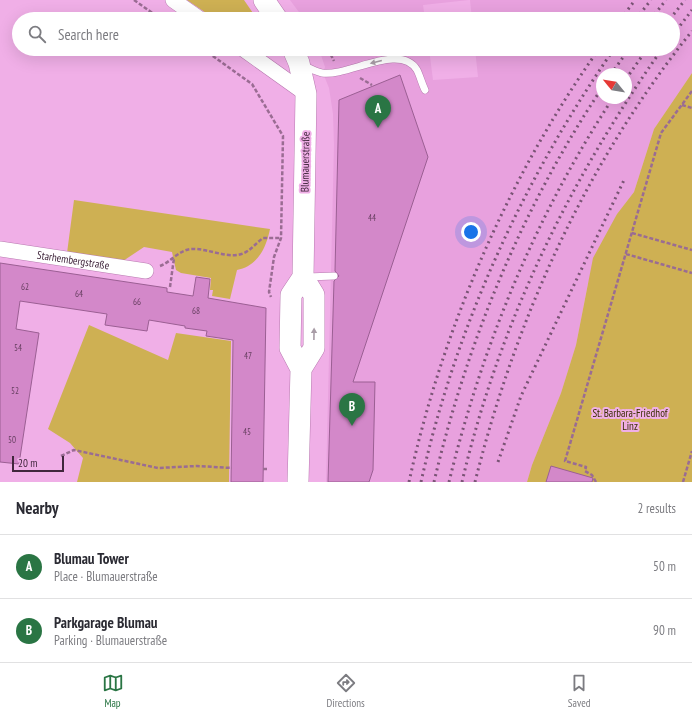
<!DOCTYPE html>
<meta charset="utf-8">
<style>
:root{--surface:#fff;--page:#f2f2f3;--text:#2b2b33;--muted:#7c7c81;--line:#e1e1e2;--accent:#2a7544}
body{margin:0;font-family:"PT Sans Narrow",sans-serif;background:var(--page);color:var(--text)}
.compass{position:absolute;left:596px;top:68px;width:36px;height:36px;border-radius:50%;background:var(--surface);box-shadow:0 4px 16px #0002;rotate:300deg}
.scale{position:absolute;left:12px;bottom:10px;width:52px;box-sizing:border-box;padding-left:4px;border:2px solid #40263c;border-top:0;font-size:11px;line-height:14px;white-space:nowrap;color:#40263c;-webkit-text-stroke:3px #f0afe7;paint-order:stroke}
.you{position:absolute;left:471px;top:232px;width:14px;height:14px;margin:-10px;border:3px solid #fff;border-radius:50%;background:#1a73e8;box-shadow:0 0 0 6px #1a73e833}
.badge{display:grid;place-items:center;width:26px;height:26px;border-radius:50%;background:var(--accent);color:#fff;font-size:13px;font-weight:700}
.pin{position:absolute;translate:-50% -33px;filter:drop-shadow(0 1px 2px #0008)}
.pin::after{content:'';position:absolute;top:21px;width:14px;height:12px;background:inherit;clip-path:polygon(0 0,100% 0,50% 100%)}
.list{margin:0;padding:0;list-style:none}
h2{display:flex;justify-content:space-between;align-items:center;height:52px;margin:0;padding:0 16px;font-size:17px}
h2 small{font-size:13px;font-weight:400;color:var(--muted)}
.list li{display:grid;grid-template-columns:26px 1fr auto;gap:12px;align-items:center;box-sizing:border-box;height:64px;padding:0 16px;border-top:1px solid var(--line)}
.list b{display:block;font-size:15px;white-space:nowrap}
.list p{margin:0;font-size:13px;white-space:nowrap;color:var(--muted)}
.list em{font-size:13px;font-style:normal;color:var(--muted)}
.icon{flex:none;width:22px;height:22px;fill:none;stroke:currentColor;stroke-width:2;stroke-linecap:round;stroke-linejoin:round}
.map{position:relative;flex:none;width:692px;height:482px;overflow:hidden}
.search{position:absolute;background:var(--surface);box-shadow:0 4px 16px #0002;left:12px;right:12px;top:12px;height:44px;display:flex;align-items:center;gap:10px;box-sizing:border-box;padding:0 14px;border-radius:22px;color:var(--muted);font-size:15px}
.sheet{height:180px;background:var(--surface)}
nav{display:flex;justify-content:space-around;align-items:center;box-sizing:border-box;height:56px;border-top:1px solid var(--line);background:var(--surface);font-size:11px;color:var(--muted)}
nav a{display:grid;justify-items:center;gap:2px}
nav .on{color:var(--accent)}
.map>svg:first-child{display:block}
</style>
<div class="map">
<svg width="692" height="482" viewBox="0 0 692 482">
<rect width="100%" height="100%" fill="#f0afe7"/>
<path fill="#e8a1de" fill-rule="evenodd" d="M290,0h179l-46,5 2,14h-121z
M470,0h222v73l-38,56 -20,63 -17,22 -29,69 -12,62 -15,48 -29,72 -5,17h-201l8,-337 -1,-31 -4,-26 -6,-15 2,-6 -6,-18h110l4,31 45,-3 -3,-28h198v-30h-201zM602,74h24v24h-24z"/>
<path fill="#ceb053" d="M187,0h57l13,19h-42z
M692,73v409h-165l5,-17 29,-72 15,-48 17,-87 24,-44 17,-22 20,-63z
M74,200l196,29c-4,20 -13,37 -33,41l-7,29 -18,-3 1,-6h-3l1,-12 -30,-5 -5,-3 -4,-18 -28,-5 -21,14 -56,-8z
M89,325l79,35 8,-27 55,8 -2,141h-152l6,-24 -13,-15 -22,-14z"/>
<path fill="#d388c9" stroke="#9b5f93" d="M400,75l28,82 -75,225h22l-2,88 -4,12h-41l6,-201 5,-5 -4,-5 4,-171z
M0,263l167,25v4l26,4 3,-19 14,2 -2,19 58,10 -3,174h-32l2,-142 -27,-4 1,-5 -22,-3v-2l-36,-6 -2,11 -42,-6 2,-11 -87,-13 -4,28 23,4 -20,131 -19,-2z
M551,466l42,12 -1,4h-46z"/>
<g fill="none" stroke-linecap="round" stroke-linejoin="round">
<g stroke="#b87ab0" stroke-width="8">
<path id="lane" d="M302,65c6,2 14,7 20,8 26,4 78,-31 95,-3 3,6 5,14 8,20
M307,277l27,-1"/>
</g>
<g stroke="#b87ab0" stroke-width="16">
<g id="street">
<path d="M173,0l27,19"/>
<path d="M243,49l63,45"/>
<path id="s1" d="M0,249l146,22"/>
</g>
</g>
<g stroke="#b87ab0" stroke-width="22">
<path id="secondary" d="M264,0l13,19
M293,49l6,14 7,31 -3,183 -12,18 -1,53 11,21 -3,113
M301,369l13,-21v-53l-11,-18"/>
</g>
<path stroke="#9a6c93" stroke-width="2.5" stroke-dasharray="4 2" stroke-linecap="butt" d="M134,0l27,19
M203,49l49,35 31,52 -2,102 -7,19 -5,35 2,5
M328,49l6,12
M360,78l12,7
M682,105l10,3
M632,233l60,17
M626,254l66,19
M160,266c11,-4 20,-17 32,-17 16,-1 37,11 52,4 7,-3 12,-10 19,-15h18
M170,287l4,-29
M61,456l13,-6 84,18 39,-2 35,2
M263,469h6
M596,482l-4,-7 -7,-4 1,-4 -21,-6 96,-328 31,-42
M683,482l9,-31"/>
<use href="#lane" stroke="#fff" stroke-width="7"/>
<use href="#street" stroke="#fff" stroke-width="15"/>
<use href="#secondary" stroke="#fff" stroke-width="21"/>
<path stroke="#795374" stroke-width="3" stroke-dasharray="2 4" stroke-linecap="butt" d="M621,19l14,-19
M636,19l15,-19
M651,19l15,-19
M670,19l15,-19
M673,35l19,-25
M611,74l18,-25
M626,79l21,-30
M498,462l23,-66 104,-218
M409,482c33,-152 100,-307 190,-433
M421,482c35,-156 102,-302 193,-433
M434,482c33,-140 88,-274 168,-394
M449,482c33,-136 87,-267 164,-384
M462,482c37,-158 107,-301 200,-433
M475,482c41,-164 111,-319 217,-451"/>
</g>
<defs><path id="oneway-solid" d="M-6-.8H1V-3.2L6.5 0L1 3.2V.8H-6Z"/></defs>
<g fill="#a99da7">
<use href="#oneway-solid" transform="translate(376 62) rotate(166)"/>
<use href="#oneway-solid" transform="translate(314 334) rotate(-89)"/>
</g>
<g text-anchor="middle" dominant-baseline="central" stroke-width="4" stroke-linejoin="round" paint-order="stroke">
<g font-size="9" fill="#653e5f">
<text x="372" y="217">44</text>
<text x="25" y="286">62</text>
<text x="79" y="293">64</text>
<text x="137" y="301">66</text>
<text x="196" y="310">68</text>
<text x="18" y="347">54</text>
<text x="248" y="355">47</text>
<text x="15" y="390">52</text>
<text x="247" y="431">45</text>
<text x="12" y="439">50</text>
</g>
<g font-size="11" fill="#40263c" stroke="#f0afe7">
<text transform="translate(305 162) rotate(-89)">Blumauerstraße</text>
<text stroke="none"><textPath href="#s1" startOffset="74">Starhembergstraße</textPath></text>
</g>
<g font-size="11" fill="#392c00" stroke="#f0afe7">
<text x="630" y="413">St. Barbara-Friedhof<tspan x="630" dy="13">Linz</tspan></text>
</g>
</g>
</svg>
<svg class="compass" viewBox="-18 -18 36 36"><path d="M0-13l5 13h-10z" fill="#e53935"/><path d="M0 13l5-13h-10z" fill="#7c7c81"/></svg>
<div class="scale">20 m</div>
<div class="you"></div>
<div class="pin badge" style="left:378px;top:128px">A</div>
<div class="pin badge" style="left:352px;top:426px">B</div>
<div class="search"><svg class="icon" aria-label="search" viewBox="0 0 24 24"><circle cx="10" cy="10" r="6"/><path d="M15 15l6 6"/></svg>Search here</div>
</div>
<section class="sheet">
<h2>Nearby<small>2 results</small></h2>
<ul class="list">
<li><span class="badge">A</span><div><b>Blumau Tower</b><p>Place · Blumauerstraße</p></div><em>50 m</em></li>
<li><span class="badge">B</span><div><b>Parkgarage Blumau</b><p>Parking · Blumauerstraße</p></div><em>90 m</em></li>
</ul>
</section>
<nav>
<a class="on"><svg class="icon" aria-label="map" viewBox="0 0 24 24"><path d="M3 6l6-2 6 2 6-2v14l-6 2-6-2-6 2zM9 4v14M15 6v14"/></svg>Map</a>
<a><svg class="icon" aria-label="directions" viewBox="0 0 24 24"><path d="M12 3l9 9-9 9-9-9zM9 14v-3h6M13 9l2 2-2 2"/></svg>Directions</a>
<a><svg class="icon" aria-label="saved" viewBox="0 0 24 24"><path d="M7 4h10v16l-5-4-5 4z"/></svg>Saved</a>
</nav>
